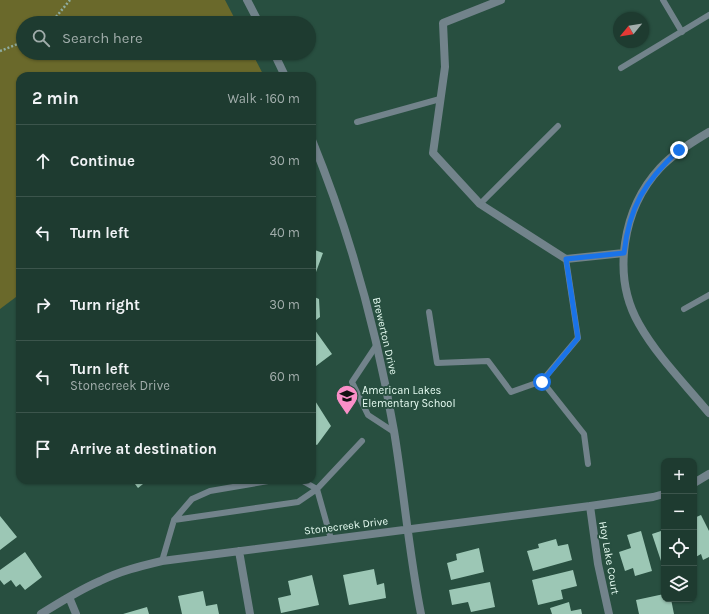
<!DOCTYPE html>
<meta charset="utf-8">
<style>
:root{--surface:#1e3b30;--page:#2b463c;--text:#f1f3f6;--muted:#a1adab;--line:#3c554c}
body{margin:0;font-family:Karla,sans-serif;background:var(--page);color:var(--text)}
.controls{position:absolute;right:12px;bottom:12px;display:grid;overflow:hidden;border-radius:8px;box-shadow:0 1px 3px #0004}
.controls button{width:36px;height:36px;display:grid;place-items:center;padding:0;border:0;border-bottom:1px solid var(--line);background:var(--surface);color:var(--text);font:20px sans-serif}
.compass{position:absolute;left:613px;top:12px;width:36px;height:36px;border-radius:50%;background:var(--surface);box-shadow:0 1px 3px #0004;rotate:240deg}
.stop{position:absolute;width:12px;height:12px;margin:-9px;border:3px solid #1a73e8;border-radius:50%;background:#fff}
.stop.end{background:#1a73e8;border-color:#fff;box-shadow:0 1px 4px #0008}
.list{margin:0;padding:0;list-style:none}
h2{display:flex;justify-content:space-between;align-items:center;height:52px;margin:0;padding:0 16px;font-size:17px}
h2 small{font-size:13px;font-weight:400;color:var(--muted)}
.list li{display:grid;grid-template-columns:26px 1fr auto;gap:12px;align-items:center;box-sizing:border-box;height:72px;padding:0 16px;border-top:1px solid var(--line)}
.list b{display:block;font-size:15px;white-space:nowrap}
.list p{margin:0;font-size:13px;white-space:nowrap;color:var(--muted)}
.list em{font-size:13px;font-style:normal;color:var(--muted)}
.icon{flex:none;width:22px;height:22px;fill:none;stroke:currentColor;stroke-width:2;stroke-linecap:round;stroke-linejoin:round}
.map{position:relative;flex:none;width:709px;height:614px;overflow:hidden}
.search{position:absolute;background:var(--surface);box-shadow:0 1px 3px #0004;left:16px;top:16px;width:300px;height:44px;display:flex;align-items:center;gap:10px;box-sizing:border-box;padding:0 14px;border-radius:22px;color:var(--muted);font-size:15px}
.panel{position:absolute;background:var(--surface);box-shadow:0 1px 3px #0004;left:16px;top:72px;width:300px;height:412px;border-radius:12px}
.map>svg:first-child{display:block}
</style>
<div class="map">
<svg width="709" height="614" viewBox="0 0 709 614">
<rect width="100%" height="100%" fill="#284f40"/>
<path fill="#6a692b" d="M0,0h225l12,23h-214v30h229l12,23h-244v218l-20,15z"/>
<path fill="#9cc7b5" d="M312,249l11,4 -11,30z
M312,296l7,3 1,18 -8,6z
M312,326l20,28 -20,15z
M312,396l19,30 -14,19 -5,-2z
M132,480h16l-10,8z
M701,515l8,16v26l-6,3 -2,-6 -7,4v-40z
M0,516l17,21 -17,13z
M664,530v33l-2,1 -10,-30z
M641,531l11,40 -17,5 -2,-8 -8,3 -6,-19 12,-4 -4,-13z
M556,539l2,7 10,-2 4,16 -39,11 -6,-20 12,-3 -1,-4z
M479,548l5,24 -33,8 -4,-17 10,-3 -1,-6z
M25,552l17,25 -17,13 -5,-6 -4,3 -5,-7 -7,5 -4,-5v-10z
M374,569l3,16 7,-2 2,15 -37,7 -6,-30z
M573,570l4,16 -16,4 2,9 -25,6 -6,-25z
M312,575l7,30 -38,8 -3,-15 13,-3 -3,-14z
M490,582l5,25 -24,5 -3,-10 -16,3 -3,-15z
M203,591l3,15 11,-2 2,10h-37l-4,-18z
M664,594v5h7l3,15h-35l-3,-14z
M569,602l2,9 10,-2 1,5h-30l-2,-6z
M147,607l2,7h-26z"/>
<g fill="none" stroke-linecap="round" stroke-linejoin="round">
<path stroke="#8fada1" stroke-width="2.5" stroke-dasharray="2 2" stroke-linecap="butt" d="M51,23l19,-23
M0,51l23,-9"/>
<path stroke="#72838b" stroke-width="6" d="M663,0l19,32
M621,68l88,-53
M357,122l83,-23
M480,204l78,-78
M684,309l25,-14
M429,312l8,51 51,-2 23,31 31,-11 42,53 4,30
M376,346l-24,36 16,33 26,17
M542,381l36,-43 -12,-79
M301,480l16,9 14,50
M174,520l124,-18 19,-13 45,-48
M162,561l12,-41 18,-21 18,-8 64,-11"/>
<path stroke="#72838b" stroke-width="8" d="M247,0l12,23
M501,0l-58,23 2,44 -12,86 47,51 86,55 58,-6
M274,53l11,23
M709,132c-17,10 -35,21 -49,36 -37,40 -49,107 -21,156 18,32 46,60 70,89
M312,140c38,93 65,192 82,291 10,61 15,123 27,183
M694,483l15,-9
M590,506l8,58 11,50
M239,551l11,63
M69,597l7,17
M41,614c19,-12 38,-24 59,-33 20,-10 41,-15 62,-20l428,-55 63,-9 11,-3"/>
</g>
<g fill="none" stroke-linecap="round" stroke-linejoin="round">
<path stroke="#1a73e8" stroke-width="5" d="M542,382l36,-44 -12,-79 58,-6c5,-46 21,-72 55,-103"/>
</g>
<defs>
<g id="school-pin" transform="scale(1.15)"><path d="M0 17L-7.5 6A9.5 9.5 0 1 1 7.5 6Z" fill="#fa8fc8" stroke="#284f40"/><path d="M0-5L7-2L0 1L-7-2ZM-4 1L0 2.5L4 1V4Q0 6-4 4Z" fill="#111"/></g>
</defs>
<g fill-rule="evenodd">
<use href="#school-pin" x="347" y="396"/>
</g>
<g text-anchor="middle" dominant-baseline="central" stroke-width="4" stroke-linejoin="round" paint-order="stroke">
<g font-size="11" fill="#e5fbf1" stroke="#284f40">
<text transform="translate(385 336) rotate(77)">Brewerton Drive</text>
<text transform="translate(346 526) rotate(-7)">Stonecreek Drive</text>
<text transform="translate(609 558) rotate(80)">Hoy Lake Court</text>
</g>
<g font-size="11" fill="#e5fbf1" stroke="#284f40" text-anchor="start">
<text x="362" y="390">American Lakes<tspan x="362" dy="13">Elementary School</tspan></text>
</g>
</g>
</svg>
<div class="controls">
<button>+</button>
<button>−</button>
<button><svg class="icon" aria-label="locate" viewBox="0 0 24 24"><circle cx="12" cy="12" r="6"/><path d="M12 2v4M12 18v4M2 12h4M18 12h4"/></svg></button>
<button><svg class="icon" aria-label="layers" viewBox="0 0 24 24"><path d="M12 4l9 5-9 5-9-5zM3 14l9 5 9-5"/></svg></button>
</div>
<svg class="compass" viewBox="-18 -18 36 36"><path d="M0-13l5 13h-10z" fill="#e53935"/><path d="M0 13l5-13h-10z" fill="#a1adab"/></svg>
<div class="stop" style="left:542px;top:382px"></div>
<div class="stop end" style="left:679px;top:150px"></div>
<div class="search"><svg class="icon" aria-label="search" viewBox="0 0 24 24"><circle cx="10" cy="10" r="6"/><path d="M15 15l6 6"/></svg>Search here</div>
<section class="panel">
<h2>2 min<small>Walk · 160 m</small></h2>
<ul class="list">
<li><svg class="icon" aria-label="ahead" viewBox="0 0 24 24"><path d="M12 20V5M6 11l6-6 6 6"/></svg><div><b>Continue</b></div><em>30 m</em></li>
<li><svg class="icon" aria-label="left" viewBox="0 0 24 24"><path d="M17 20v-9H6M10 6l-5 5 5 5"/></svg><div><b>Turn left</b></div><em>40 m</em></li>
<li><svg class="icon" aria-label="right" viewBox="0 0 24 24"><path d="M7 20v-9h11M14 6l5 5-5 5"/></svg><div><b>Turn right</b></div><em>30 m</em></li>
<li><svg class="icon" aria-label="left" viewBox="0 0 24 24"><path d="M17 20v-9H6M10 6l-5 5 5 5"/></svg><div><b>Turn left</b><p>Stonecreek Drive</p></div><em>60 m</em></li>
<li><svg class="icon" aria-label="arrive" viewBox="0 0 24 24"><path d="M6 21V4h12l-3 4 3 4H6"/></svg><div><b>Arrive at destination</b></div></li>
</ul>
</section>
</div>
